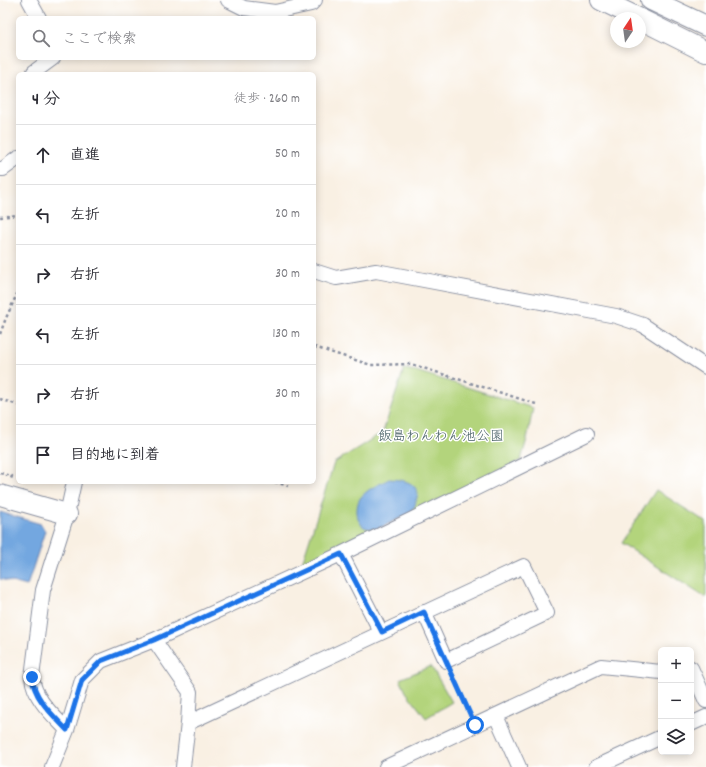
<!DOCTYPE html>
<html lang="ja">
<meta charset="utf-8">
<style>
:root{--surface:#fff;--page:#f7f7f7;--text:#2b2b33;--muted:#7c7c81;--line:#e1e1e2}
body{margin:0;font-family:Dekko,"Klee One",sans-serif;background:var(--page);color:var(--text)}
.controls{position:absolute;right:12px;bottom:12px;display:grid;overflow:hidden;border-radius:6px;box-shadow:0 2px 10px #0003}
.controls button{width:36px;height:36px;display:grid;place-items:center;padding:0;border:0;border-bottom:1px solid var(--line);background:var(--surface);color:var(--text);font:20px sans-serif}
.compass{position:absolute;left:610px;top:12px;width:36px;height:36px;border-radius:50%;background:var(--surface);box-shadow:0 2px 10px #0003;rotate:13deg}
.stop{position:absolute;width:12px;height:12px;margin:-9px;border:3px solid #1a73e8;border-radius:50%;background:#fff}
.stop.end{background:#1a73e8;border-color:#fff;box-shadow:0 1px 4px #0008}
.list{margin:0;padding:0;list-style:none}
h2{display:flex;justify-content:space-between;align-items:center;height:52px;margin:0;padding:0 16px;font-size:17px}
h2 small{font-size:13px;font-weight:400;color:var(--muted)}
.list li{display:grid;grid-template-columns:26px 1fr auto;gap:12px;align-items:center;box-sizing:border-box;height:60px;padding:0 16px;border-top:1px solid var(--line)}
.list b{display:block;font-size:15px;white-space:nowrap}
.list em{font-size:13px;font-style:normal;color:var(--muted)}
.icon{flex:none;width:22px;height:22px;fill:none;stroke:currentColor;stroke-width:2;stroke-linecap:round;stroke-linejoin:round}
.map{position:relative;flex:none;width:706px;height:767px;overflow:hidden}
.search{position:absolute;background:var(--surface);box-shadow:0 2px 10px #0003;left:16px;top:16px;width:300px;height:44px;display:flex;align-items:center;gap:10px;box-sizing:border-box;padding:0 14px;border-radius:6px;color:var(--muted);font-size:15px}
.panel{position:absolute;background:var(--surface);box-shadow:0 2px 10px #0003;left:16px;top:72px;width:300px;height:412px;border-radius:6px}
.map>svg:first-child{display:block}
</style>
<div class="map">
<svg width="706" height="767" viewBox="0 0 706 767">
<rect width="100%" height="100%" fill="#fff"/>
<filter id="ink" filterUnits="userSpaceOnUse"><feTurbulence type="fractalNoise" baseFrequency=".025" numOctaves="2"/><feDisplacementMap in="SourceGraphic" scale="8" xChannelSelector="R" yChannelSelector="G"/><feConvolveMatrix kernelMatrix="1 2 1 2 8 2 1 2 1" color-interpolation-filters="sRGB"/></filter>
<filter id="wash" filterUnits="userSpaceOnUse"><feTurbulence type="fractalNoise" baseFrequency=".012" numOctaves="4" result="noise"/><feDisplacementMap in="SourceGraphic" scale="16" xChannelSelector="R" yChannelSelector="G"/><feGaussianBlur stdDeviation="0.9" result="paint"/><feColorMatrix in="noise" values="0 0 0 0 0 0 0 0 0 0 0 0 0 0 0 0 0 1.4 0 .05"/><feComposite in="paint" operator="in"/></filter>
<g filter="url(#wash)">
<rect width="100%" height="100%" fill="#f9f0e3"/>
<path fill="#b3d47c" stroke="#67826d" d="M404,369l12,2 117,37 -6,31 -6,21 -220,106 33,-103 49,-31z
M656,490l50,32v76l-85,-55z
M431,666l21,36 -26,16 -20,-26 -6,-13z"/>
<path fill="#73a7e0" stroke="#476b9f" d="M389,479c12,1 24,1 29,14l-3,12 -4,8 -34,16c-5,0 -9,0 -13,-2 -9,-6 -9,-24 -2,-31 7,-8 18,-12 27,-17z
M0,512l41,12 4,7 -18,55 -27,-7z"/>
</g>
<g filter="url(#ink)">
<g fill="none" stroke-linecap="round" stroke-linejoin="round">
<g stroke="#8a90a0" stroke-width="16">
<path id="street" d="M29,0l10,18
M228,0l16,8 31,4 36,-8 4,-4
M34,74v-2l19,-14
M0,169h3l15,-11
M314,271l22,7 40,-7 240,45 27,9 63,42
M341,554l40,78
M154,640l187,-86 246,-120
M691,668l15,33
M496,716l23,51
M188,723l336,-157 23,47 -101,48 -22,-49
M691,724l15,-7
M67,730c-14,-15 -33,-31 -35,-53l11,-87 24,-76 7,-32
M52,767l15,-37 15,-50 19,-19 53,-21 36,52 -2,31 -5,44
M386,767l215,-101 60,6
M596,767l65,-30"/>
</g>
<g stroke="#8a90a0" stroke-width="22">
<path id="secondary" d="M601,0l37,18
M651,0l55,26
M640,19l66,33
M0,495l67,19"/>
</g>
<path stroke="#8a90a0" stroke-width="2.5" stroke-dasharray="3 3" stroke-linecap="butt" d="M0,217l18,-2
M0,334l6,-16 12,-26
M314,347l57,18 40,-1 125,40
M0,399l18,6
M0,473l12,3 -1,3
M275,482l13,4
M452,674l17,38"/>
<use href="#street" stroke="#fff" stroke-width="14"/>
<use href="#secondary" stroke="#fff" stroke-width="20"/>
</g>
</g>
<g fill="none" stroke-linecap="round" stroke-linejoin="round" filter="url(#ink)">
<path stroke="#1a73e8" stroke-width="5" d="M32,677c2,22 21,38 35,53l15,-50 19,-19 53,-21 187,-86 41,78 42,-20 51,113"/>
</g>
<g text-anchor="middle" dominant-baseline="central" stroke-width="3" stroke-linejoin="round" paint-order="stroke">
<g font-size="14" fill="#496167" stroke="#fff">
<text x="441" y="437">飯島わんわん池公園</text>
</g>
</g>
</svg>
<div class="controls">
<button>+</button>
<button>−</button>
<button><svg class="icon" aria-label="layers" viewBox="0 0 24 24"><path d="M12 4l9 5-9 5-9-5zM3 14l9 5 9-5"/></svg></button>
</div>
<svg class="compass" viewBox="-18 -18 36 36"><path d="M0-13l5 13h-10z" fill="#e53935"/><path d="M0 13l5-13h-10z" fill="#7c7c81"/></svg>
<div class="stop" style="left:475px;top:725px"></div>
<div class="stop end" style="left:32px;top:677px"></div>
<div class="search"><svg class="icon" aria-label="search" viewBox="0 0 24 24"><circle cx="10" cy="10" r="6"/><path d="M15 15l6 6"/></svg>ここで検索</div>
<section class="panel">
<h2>4 分<small>徒歩 · 260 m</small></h2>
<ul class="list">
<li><svg class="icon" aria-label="ahead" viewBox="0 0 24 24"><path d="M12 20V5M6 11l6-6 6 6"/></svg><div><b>直進</b></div><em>50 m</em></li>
<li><svg class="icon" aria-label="left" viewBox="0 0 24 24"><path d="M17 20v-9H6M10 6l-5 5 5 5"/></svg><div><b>左折</b></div><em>20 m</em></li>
<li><svg class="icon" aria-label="right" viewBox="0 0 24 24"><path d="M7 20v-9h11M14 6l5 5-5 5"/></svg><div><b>右折</b></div><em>30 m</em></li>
<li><svg class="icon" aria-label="left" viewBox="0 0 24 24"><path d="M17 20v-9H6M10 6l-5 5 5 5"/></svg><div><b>左折</b></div><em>130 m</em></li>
<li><svg class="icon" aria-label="right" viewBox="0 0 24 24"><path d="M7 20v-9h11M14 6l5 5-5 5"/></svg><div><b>右折</b></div><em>30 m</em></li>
<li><svg class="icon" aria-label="arrive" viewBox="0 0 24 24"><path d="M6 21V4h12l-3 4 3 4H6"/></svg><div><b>目的地に到着</b></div></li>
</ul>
</section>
</div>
